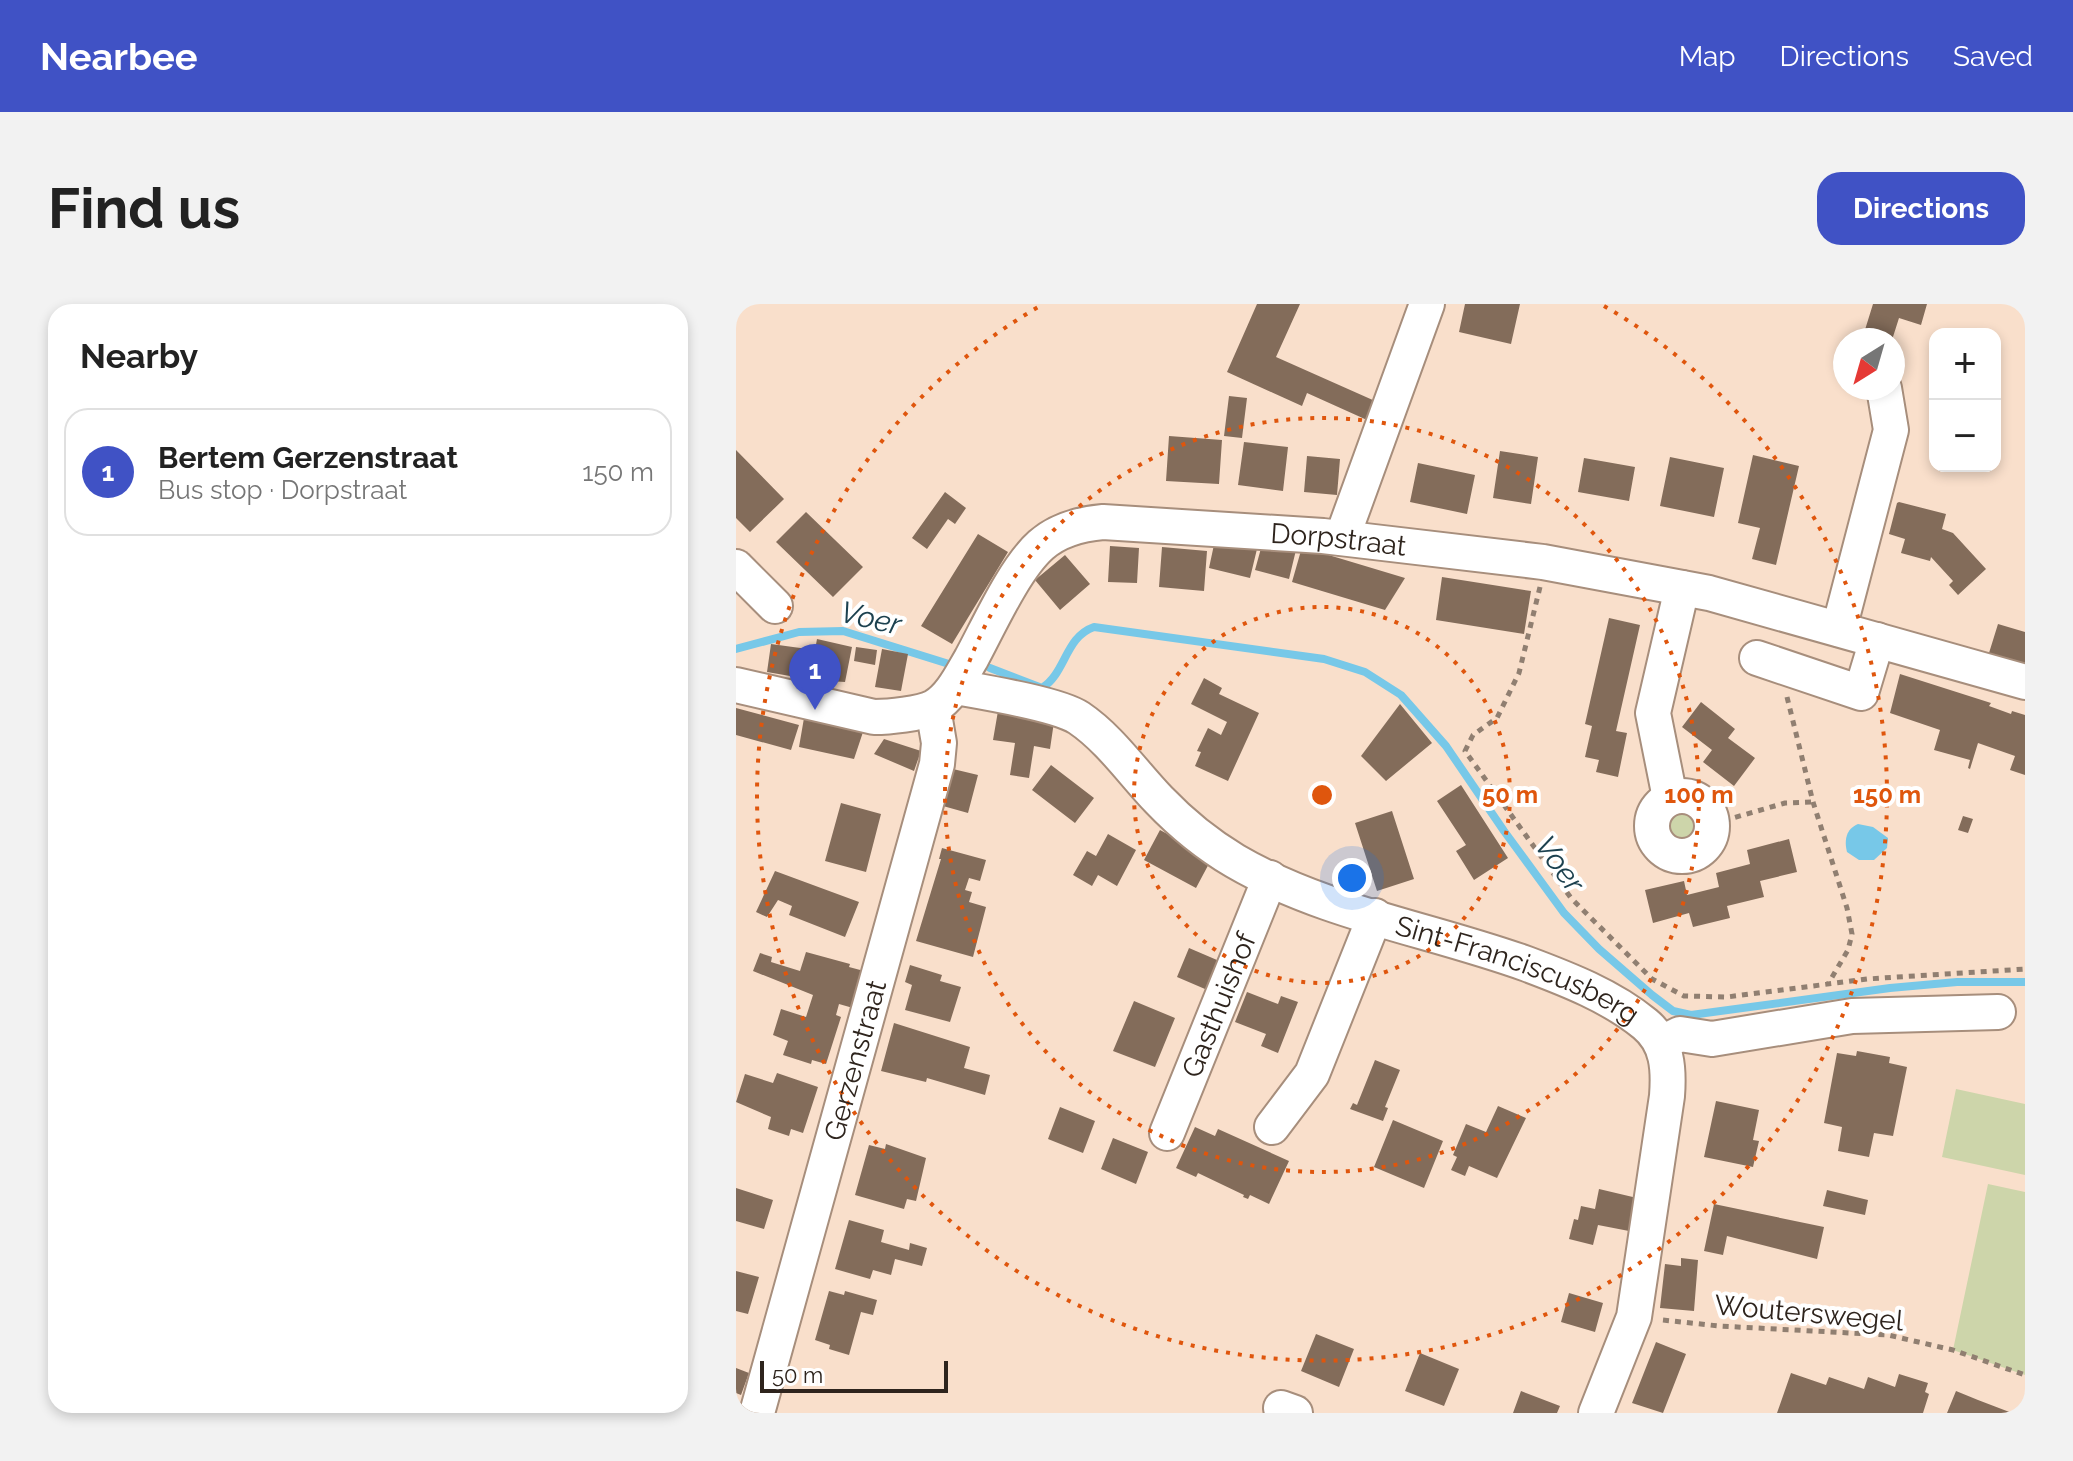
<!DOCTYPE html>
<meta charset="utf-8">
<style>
:root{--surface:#fff;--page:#f2f2f2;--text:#222;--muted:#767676;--line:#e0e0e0;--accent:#4052c5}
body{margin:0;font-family:Raleway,sans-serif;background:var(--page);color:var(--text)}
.controls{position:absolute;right:24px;top:24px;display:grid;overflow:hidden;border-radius:16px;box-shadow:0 4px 12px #0003}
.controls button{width:72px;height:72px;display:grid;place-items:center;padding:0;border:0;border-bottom:2px solid var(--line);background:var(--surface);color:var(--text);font:40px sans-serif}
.compass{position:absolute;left:1097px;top:24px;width:72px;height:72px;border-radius:50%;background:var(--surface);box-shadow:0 4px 12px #0003;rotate:217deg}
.scale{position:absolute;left:24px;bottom:20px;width:188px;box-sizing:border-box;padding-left:8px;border:4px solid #2e241d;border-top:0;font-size:22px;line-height:28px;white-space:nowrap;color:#2e241d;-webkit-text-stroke:6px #fff;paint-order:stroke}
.you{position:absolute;left:616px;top:574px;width:28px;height:28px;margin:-20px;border:6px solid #fff;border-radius:50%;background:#1a73e8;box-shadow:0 0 0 12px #1a73e833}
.badge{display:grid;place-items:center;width:52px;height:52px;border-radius:50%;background:var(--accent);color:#fff;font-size:26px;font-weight:700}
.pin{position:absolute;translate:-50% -66px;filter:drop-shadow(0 2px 4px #0008)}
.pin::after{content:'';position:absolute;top:42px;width:28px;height:24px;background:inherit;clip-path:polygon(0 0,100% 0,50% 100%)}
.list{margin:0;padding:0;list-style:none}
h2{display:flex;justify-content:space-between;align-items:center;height:104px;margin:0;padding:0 32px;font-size:34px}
h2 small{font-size:26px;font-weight:400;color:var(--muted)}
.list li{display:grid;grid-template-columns:52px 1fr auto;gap:24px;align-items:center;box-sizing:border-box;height:128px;margin:0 16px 16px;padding:0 16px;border:2px solid var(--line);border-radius:24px}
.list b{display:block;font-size:30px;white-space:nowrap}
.list p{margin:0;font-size:26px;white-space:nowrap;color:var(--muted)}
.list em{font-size:26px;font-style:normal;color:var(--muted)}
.map{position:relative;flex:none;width:1289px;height:1109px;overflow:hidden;border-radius:24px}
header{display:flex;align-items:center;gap:48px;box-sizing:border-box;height:112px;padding:0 40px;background:var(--accent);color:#fff}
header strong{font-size:38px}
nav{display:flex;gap:44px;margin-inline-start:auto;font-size:28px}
.intro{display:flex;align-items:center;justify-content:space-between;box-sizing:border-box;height:192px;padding:0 48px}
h1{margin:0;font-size:56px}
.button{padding:20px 36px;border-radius:24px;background:var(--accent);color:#fff;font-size:28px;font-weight:700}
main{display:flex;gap:48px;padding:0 48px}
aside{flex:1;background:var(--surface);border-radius:24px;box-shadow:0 4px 12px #0003}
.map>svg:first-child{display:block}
</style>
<header>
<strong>Nearbee</strong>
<nav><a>Map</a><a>Directions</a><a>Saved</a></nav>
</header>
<div class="intro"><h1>Find us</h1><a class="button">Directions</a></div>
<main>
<aside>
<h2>Nearby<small></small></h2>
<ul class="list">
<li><span class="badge">1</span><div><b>Bertem Gerzenstraat</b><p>Bus stop · Dorpstraat</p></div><em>150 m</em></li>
</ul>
</aside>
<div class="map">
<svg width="1289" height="1109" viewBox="0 0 1289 1109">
<rect width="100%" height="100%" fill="#f9dfcb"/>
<path fill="#cdd5aa" d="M928 522a18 18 0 1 1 36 0a18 18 0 1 1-36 0Z
M1220,785l69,15v71l-83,-18z
M1252,880l37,8v183l-72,-25z"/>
<path fill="#77c8e8" d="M1122,520l15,3 15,11 -1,10 -13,12h-15l-12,-8c-3,-12 -1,-23 11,-28z"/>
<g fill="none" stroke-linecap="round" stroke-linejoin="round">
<path stroke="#77c8e8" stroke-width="8" d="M0,345l63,-17 44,-1 106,33
M254,364l52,20c24,-15 23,-51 52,-61l230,32 41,13 36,23 45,51 58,85 60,82 35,36 53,46 21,16 18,4 199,-27 67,-6h68"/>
</g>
<path fill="#836c5a" d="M521,0h43l-24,53 99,44 -8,19 -60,-27 -5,13 -75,-34z
M729,0h55l-9,40 -52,-12z
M1137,0h54l-6,21 -22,-7 -7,22 -28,-7z
M493,92l18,2 -5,40 -18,-2z
M433,132l53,4 -3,44 -53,-3z
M508,138l44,5 -5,44 -45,-6z
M0,146l48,49 -34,33 -14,-14z
M764,147l38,6 -7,47 -38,-6z
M1017,151l46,11 -23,99 -24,-6 8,-31 -22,-5z
M571,152l33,3 -3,36 -33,-3z
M934,153l54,11 -10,49 -54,-11z
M848,154l51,9 -6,34 -51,-9z
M682,159l57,12 -8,39 -57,-12z
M209,188l21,16 -11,16 -7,-5 -21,30 -15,-11z
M1163,198l47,12 -4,15 11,4 33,36 -28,26 -9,-10 4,-4 -22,-24 -1,4 -29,-8 4,-14 -16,-5 8,-31z
M70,208l57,55 -30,30 -57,-55z
M242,230l30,18 -56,92 -31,-18z
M479,236l42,9 -7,29 -41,-10z
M527,237l33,9 -7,29 -34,-9z
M374,242l29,2 -2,35 -29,-1z
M426,243l45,4 -3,40 -45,-4z
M566,243l103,31 -20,32 -93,-28z
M329,251l25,29 -30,26 -25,-30z
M706,273l89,14 -7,43 -88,-14z
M873,314l31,7 -24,106 11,2 -9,44 -22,-5 3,-12 -14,-3 7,-31 -7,-2z
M1262,320l27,8v32l-36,-11z
M81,335l35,8 -7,35 -32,-2 -46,-8 4,-28 44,6z
M120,343l21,3 -2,15 -21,-4z
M146,345l26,5 -7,37 -26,-4z
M1164,370l91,29 -2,3 22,8 1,-3 13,4v60l-15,-5 5,-14 -37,-13 -8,26 -2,-1 2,-8 -36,-10 6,-20 -50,-17z
M468,374l18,10 -3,6 40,19 -31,68 -33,-15 6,-14 -4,-1 11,-23 13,7 6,-13 -36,-18z
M965,398l34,27 -7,9 27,20 -21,28 -31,-24 9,-12 -30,-23z
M664,400l32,39 -46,38 -25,-25z
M0,404l63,17 -8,25 -55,-15z
M262,407l57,4 -5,34 -16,-3 -5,32 -19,-3 5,-32 -22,-3z
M68,414l59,14 -9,27 -55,-12z
M148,435l37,12 -7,20 -40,-17z
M315,461l43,33 -19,25 -43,-33z
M217,465l25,6 -10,38 -25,-7z
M725,481l47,73 -34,22 -18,-29 10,-6 -29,-44z
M105,499l40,11 -15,58 -41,-11z
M656,507l22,68 -37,12 -22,-68z
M1227,512l10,3 -5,14 -10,-3z
M424,526l52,28 -16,30 -52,-28z
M372,530l28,16 -19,36 -19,-11 -6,11 -19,-11 14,-24 9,5z
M1053,535l8,33 -37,9 4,16 -37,9 3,12 -37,9 -4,-14 -36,10 -8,-33 39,-9 3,14 32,-8 -3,-14 34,-9 -3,-14z
M206,544l44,12 -6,21 -11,-3 -4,12 7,2 -3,10 17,5 -13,50 -57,-16 25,-82h-2z
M39,567l84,31 -14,35 -56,-22 3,-9 -14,-6 -11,17 -11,-5z
M453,644l35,15 -12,29 -35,-15z
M70,648l44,12 -1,3 15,4 -11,37 -14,-4 -3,11 5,2 -15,47 -14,-4 -1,4 -28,-9 5,-14 -15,-6 8,-26 25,8 7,-22 -60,-24 7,-18 12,4 -1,5 29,9z
M174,661l32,10 -2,6 21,6 -11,35 -45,-12 7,-25 -7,-3z
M511,688l31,12 3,-8 17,6 -20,51 -17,-7 5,-12 -31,-12z
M398,697l41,17 -20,49 -42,-16z
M158,719l76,24 -6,21 26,7 -5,20 -58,-17 -1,4 -45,-11z
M1121,747l33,6 -1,6 18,4 -14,69 -19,-3 -5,24 -31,-6 4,-24 -18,-4 13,-70 19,3z
M639,756l25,10 -15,37 3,1 -5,13 -33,-12 3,-6 4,2z
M41,769l41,14 -15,46 -12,-4 -2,7 -21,-7 3,-12 -35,-15 9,-28 28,9z
M980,797l43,9 -6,30 6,1 -6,26 -49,-10z
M762,802l28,12 -29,60 -28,-12 -4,10 -14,-6 6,-13 -4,-2 13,-31 20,8z
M324,803l35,14 -12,32 -35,-14z
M657,816l50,21 -19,47 -50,-21z
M459,823l20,9 3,-7 71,32 -20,43 -19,-9 -2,4 -5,-2 1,-2 -46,-22 -2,4 -20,-9z
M377,834l35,14 -12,32 -35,-15z
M150,840l40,14 -10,43 -9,-2 -3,10 -49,-14 14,-50 16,4z
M0,884l37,12 -9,29 -28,-8z
M863,885l38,9 -8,33 -31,-6 -5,20 -24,-6 5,-20 4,1 3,-14 14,3z
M1091,886l41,10 -3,15 -42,-9z
M978,900l110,23 -7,32 -90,-23 -4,19 -19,-4z
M113,916l35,10 -3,12 28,8 1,-7 17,5 -5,18 -27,-7 -4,16 -18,-5 -3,9 -35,-10z
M945,954l17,2 -4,51 -34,-3 5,-44 16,2z
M0,967l23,6 -11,37 -12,-3z
M93,987l15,4 1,-4 32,9 -4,15 -12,-3 -12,43 -20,-6 1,-4 -15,-5z
M833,989l34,10 -8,29 -34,-10z
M580,1030l38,15 -15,38 -38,-16z
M920,1038l30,12 -23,59 -31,-10z
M684,1049l39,16 -15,37 -39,-15z
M0,1064l13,5 -8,22 -5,-2z
M1055,1069l35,12 3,-8 35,12 4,-12 27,10 4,-13 29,9 -3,9 4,2 -6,19h-146z
M785,1087l39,15 -3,7h-44z
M1220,1087l22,9 34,13h-65z"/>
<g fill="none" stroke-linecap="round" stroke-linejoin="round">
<g stroke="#a78e7c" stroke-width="38">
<g id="minor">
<path d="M606,234l85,-234"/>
<path d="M0,263l39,39"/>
<path d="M1103,325l52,-199 -7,-42"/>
<path d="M1021,354l104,35 16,-53"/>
<path id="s1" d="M0,381l138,32c14,0 47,-3 60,-10 17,-10 27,-31 37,-48 18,-33 43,-90 70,-114 18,-16 40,-21 62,-23l220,14 220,26 166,31 316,89"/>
<path id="s2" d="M219,383c28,5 103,17 124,31 31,21 54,55 80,82 22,23 49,45 76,61 89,52 195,68 292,103 40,15 84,32 118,60 23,19 24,45 22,72l-33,221 -38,96"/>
<circle cx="946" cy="522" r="30"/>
<path d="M934,494l-17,-85 29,-125"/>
<path d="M926,739l18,-9 32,5 140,-23 146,-4"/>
<path d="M536,823l40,-53 63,-158"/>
<path id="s3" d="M431,829l103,-255"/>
<path d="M545,1104l14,5"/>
<path id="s4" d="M21,1109l180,-649 2,-21 -6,-35"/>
</g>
</g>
<path stroke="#907f71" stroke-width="5" stroke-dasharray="6 6" stroke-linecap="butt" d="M804,283l-21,86 -22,45 -24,17 -8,16 106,147 81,81 32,17 43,1 140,-18 158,-10
M1051,393l26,105 34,106 5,26 -4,16 -20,34
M976,520l73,-21 28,-1
M927,1016l56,6 169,9 65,15 72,25"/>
<use href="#minor" stroke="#fff" stroke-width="34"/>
</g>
<g fill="none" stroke="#df560d" stroke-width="4" stroke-dasharray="4 8">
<circle cx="586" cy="491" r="188"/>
<circle cx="586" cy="491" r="377"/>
<path d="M868 2A565 565 0 1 1 304 2"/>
</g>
<g text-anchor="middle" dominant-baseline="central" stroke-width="8" stroke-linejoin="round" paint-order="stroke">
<g font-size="28" fill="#2e241d" stroke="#fff">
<text stroke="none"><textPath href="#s1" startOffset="702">Dorpstraat</textPath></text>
<text stroke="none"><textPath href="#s2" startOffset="644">Sint-Franciscusberg</textPath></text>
<text stroke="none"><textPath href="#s3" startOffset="138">Gasthuishof</textPath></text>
<text stroke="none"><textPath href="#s4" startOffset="366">Gerzenstraat</textPath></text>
<text transform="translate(1073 1009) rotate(5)">Wouterswegel</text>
</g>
<g font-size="30" font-style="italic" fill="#1c414f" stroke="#fff">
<text transform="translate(135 314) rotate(13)">Voer</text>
<text transform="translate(824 560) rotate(54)">Voer</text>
</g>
</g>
<circle cx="586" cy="491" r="12" fill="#df560d" stroke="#fff" stroke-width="4"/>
<g font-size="24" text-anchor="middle" font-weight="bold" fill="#df560d" stroke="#fff" stroke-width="8" stroke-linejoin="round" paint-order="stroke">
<text x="774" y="499">50 m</text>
<text x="963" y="499">100 m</text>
<text x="1151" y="499">150 m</text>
</g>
</svg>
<div class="controls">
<button>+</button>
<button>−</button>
</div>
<svg class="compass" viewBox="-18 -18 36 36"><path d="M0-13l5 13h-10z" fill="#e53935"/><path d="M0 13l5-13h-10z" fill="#767676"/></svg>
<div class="scale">50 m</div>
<div class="you"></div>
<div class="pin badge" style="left:79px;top:406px">1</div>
</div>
</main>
